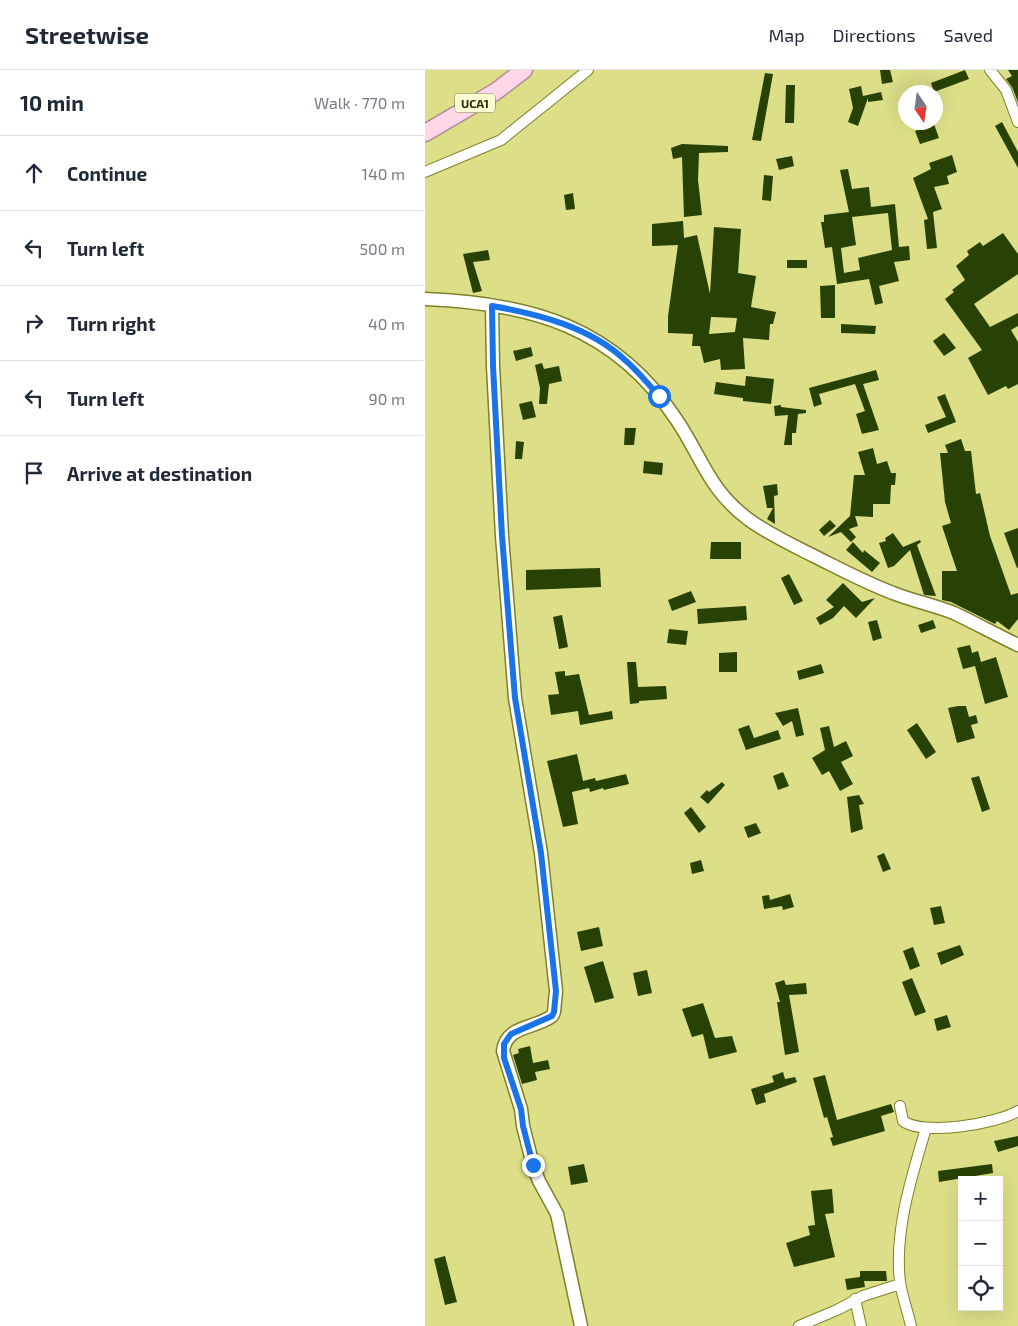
<!DOCTYPE html>
<meta charset="utf-8">
<style>
:root{--surface:#fff;--page:#f6f6f7;--text:#1f2937;--muted:#747a83;--line:#e0e1e3}
body{margin:0;font-family:"Exo 2",sans-serif;background:var(--page);color:var(--text)}
.controls{position:absolute;right:15px;bottom:15px;display:grid;overflow:hidden;border-radius:0px;box-shadow:0 5px 20px #0002}
.controls button{width:45px;height:45px;display:grid;place-items:center;padding:0;border:0;border-bottom:1px solid var(--line);background:var(--surface);color:var(--text);font:25px sans-serif}
.compass{position:absolute;left:473px;top:15px;width:45px;height:45px;border-radius:50%;background:var(--surface);box-shadow:0 5px 20px #0002;rotate:167deg}
.stop{position:absolute;width:15px;height:15px;margin:-11px;border:4px solid #1a73e8;border-radius:50%;background:#fff}
.stop.end{background:#1a73e8;border-color:#fff;box-shadow:0 1px 5px #0008}
.list{margin:0;padding:0;list-style:none}
h2{display:flex;justify-content:space-between;align-items:center;height:65px;margin:0;padding:0 20px;font-size:21px}
h2 small{font-size:16px;font-weight:400;color:var(--muted)}
.list li{display:grid;grid-template-columns:32px 1fr auto;gap:15px;align-items:center;box-sizing:border-box;height:75px;padding:0 20px;border-top:1px solid var(--line)}
.list b{display:block;font-size:19px;white-space:nowrap}
.list em{font-size:16px;font-style:normal;color:var(--muted)}
.icon{flex:none;width:28px;height:28px;fill:none;stroke:currentColor;stroke-width:2;stroke-linecap:round;stroke-linejoin:round}
.map{position:relative;flex:none;width:593px;height:1256px;overflow:hidden}
header{display:flex;align-items:center;gap:30px;box-sizing:border-box;height:70px;padding:0 25px;background:var(--surface);border-bottom:1px solid var(--line)}
header strong{font-size:24px}
nav{display:flex;gap:28px;margin-inline-start:auto;font-size:18px}
main{display:flex}
aside{flex:1;background:var(--surface)}
.map>svg:first-child{display:block}
</style>
<header>
<strong>Streetwise</strong>
<nav><a>Map</a><a>Directions</a><a>Saved</a></nav>
</header>
<main>
<aside>
<h2>10 min<small>Walk · 770 m</small></h2>
<ul class="list">
<li><svg class="icon" aria-label="ahead" viewBox="0 0 24 24"><path d="M12 20V5M6 11l6-6 6 6"/></svg><div><b>Continue</b></div><em>140 m</em></li>
<li><svg class="icon" aria-label="left" viewBox="0 0 24 24"><path d="M17 20v-9H6M10 6l-5 5 5 5"/></svg><div><b>Turn left</b></div><em>500 m</em></li>
<li><svg class="icon" aria-label="right" viewBox="0 0 24 24"><path d="M7 20v-9h11M14 6l5 5-5 5"/></svg><div><b>Turn right</b></div><em>40 m</em></li>
<li><svg class="icon" aria-label="left" viewBox="0 0 24 24"><path d="M17 20v-9H6M10 6l-5 5 5 5"/></svg><div><b>Turn left</b></div><em>90 m</em></li>
<li><svg class="icon" aria-label="arrive" viewBox="0 0 24 24"><path d="M6 21V4h12l-3 4 3 4H6"/></svg><div><b>Arrive at destination</b></div></li>
</ul>
</aside>
<div class="map">
<svg width="593" height="1256" viewBox="0 0 593 1256">
<rect width="100%" height="100%" fill="#dcdf88"/>
<path fill="#284104" fill-rule="evenodd" d="M455,0h10l3,12 -11,2z
M540,0l4,9 -35,13 -3,-9z
M583,0h10v32l-6,-15 -6,-8 6,-3z
M340,3l8,1 -12,67 -9,-1z
M361,15h9l-1,38h-9z
M436,16l2,10 18,-4 2,8 -15,2v-4l-10,28 -10,-4 5,-14 -4,-19z
M577,52l16,30v16l-23,-42z
M509,54l5,14 -19,6 -5,-13z
M257,74l46,2v6l-29,1 -1,27 4,35 -18,2 -2,-60 -9,2 -2,-11z
M527,85l5,17 -10,4 2,8 -15,3 8,22 -9,3 4,36 -10,1 -3,-29 4,-1 -15,-41 18,-9 -2,-6z
M367,86l2,10 -15,4 -3,-11z
M423,99l4,20 17,-2 2,20 24,-3 4,43 10,-1 1,14 -16,2 5,19 -20,5 4,17 -8,2 -6,-26 -32,5 -5,-37 -7,1 -4,-26h3v-7l25,-3 -9,-42zM463,143l4,37 -34,8 2,12 -16,3 -3,-25 15,-3 -4,-28z
M339,105l9,1 -2,25 -9,-1z
M148,123l2,16 -9,1 -2,-15z
M258,151l1,17 13,-3 13,59 4,-67 27,2 -3,44 18,3 -5,31 25,5 -3,12h-3l-1,16 -26,-2 2,31 -24,1 -1,-11 -16,4 -4,-17h-8l1,-12 -25,-1v-17l10,-71 -26,1v-22zM286,247l26,1 -2,14 -26,2z
M578,163l15,21v20l-44,30 16,23 28,-14v13l-7,4 7,12v42l-10,5 -2,-3 -18,9 -20,-37 14,-8 -37,-51 9,-7 -2,-2 13,-10 -9,-14 13,-11 -2,-4 13,-9 3,4z
M63,180l2,10 -17,2 9,29 -9,2 -10,-39z
M362,190h20v8h-20z
M410,215v33h-14l-1,-32z
M416,254l35,2 -1,8 -34,-1z
M519,263l12,15 -12,8 -11,-15z
M106,277l2,9 -17,5 -3,-10z
M117,293l2,6 15,-3 3,15 -13,3 -2,20h-8l1,-16 -5,-23z
M451,300l3,10 -16,4 16,46 -17,4 -6,-20 9,-3 -10,-27 -36,10 3,10 -8,3 -5,-19z
M321,306l28,3 -3,25 -28,-3v-3l-29,-4 2,-12 29,4z
M520,324l11,28 -28,11 -3,-8 21,-8 -9,-20z
M107,331l4,16 -13,3 -4,-16z
M356,335v2l25,3v3l-8,1 -2,19h-4v12h-8l4,-30 -13,1 -1,-10z
M200,358h11l-2,17h-10z
M536,369l4,12h6l5,43 4,-1 10,43 21,59 7,-2v26l-9,11 -12,-9 -2,3 -44,-22 -9,-2v-29h15l-15,-45 9,-3 -6,-21 -5,-49h8l-3,-8z
M91,371l8,1 -2,17h-7z
M448,378l4,16 10,-3 4,12h5l-1,12h-4l-1,19h-17v13l-18,-1 3,10 -9,3 7,8 -5,5 -10,-10 -13,5 22,-21 4,-41h11l-7,-23z
M219,391l19,2 -1,12 -19,-2z
M352,414l1,11 -4,1 1,28 -8,-5 6,-11h-6l-4,-22z
M405,450l6,6 -12,10 -5,-6z
M593,458v40h-1l-13,-35z
M468,463l10,14 17,-7 1,2 -4,3 19,51 -12,-1 -14,-45 -16,16 -6,2 -9,-25 7,-2 -1,-3z
M286,472h30v17h-31z
M428,472l10,11 1,-3 16,13 -8,9 -26,-22z
M175,498l1,19 -75,3v-20z
M364,504l14,27 -9,4 -13,-27z
M418,513l19,19 13,-4 -19,20 -12,-12 -11,12 -13,7 -4,-7 18,-11 -8,-7z
M266,521l5,11 -24,9 -4,-11z
M321,536l1,14 -49,4 -1,-15z
M137,545l6,32 -9,2 -6,-32z
M452,550l5,18 -9,3 -5,-19z
M508,550l3,8 -15,5 -3,-8z
M244,559l19,2 -2,14 -19,-2z
M545,575l2,8 6,-2 3,11 15,-5 12,40 -23,7 -10,-38 -12,3 -6,-21z
M312,582v20h-18v-19z
M202,592h9l2,25 28,-1 1,13 -28,2v2l-9,1z
M396,594l3,9 -25,7 -2,-9z
M140,601v5l14,-2 10,41 23,-4 1,8 -33,6 -2,-14 -27,4 -3,-20 11,-1 -4,-22z
M533,636h8l3,11 7,-2 2,8 -7,2 4,13 -18,5 -9,-35z
M373,638l6,27 -8,2 -4,-16 -9,5 -8,-13z
M492,653l19,29 -10,7 -19,-29z
M324,655l5,13 24,-8 3,9 -35,11 -8,-21z
M404,656l5,21 12,-6 7,15 -12,6 12,22 -13,7 -11,-20 -7,4 -10,-17 13,-8 -5,-22z
M152,684l6,27 12,-3 1,3 30,-7 3,10 -25,6 -1,-2 -13,4 -1,-4 -17,4 6,32 -15,3 -16,-66z
M358,702l6,14 -11,4 -5,-14z
M554,706l11,33 -8,3 -11,-34z
M297,712l3,3 -17,19 -8,-7 7,-7 2,2z
M434,725l5,9 -5,1 4,24 -12,4 -4,-36z
M266,737l15,20 -7,6 -15,-20z
M331,753l5,10 -13,5 -4,-11z
M459,783l7,16 -8,3 -6,-16z
M276,790l3,11 -12,3 -2,-11z
M365,824l4,13 -11,3 -1,-4 -18,3 -2,-13 7,-1 1,5z
M516,836l4,17 -11,2 -4,-17z
M174,857l4,19 -22,5 -4,-19z
M535,875l4,10 -23,10 -4,-12z
M488,877l7,19 -10,4 -7,-19z
M178,891l11,37 -19,5 -11,-36z
M222,900l5,23 -14,3 -5,-23z
M487,908l14,34 -11,4 -13,-34z
M359,910l2,5 20,-2 1,11 -18,1 10,57 -14,3 -8,-53h3l-5,-19z
M278,933l12,35 17,-2 5,16 -28,7 -6,-25 -11,3 -10,-28z
M522,945l4,12 -14,4 -3,-12z
M105,976l3,17 15,-3 2,9 -15,3 2,8 -15,4 -9,-29 6,-2 -1,-4z
M358,1002l2,7 10,-2 2,5 -33,12 2,8 -10,3 -5,-16 23,-7 -2,-6z
M400,1005l12,45 54,-16 3,8 -13,4 4,15 -52,15 -3,-8 3,-1 -6,-20 -3,1 -11,-40z
M593,1066v10l-20,6 -4,-11z
M159,1094l4,18 -17,3 -3,-18z
M567,1094l1,9 -54,9 -1,-11z
M407,1119l2,24 -9,1 10,43 -41,10 -8,-24 24,-8 -2,-9 7,-1 -4,-34z
M20,1186l12,46 -12,3 -11,-46z
M435,1201h26l1,10h-23l1,6 -18,3 -2,-11 15,-2z"/>
<g fill="none" stroke-linecap="round" stroke-linejoin="round">
<g stroke="#7f8027" stroke-width="12">
<path id="minor" d="M565,0l16,20 12,32
M0,102l76,-32 87,-70
M475,1036l3,15c21,15 93,3 115,-10
M430,1229l6,27
M374,1256l40,-17 24,-13 37,-12
M486,1256c-3,-14 -9,-30 -11,-44 -6,-52 12,-106 26,-154"/>
</g>
<g stroke="#7f8027" stroke-width="15">
<path id="tertiary" d="M0,229c106,4 190,28 251,120 26,38 32,70 72,100 20,15 44,26 66,37 26,13 52,27 79,37 20,8 41,12 61,20 21,10 43,22 64,32
M67,236l1,60 9,170 13,162 26,155 15,138 -2,21 -2,4c-17,13 -46,9 -49,35l18,58 2,17 10,39 6,16 18,33 24,112"/>
</g>
<g stroke="#b48a90" stroke-width="19">
<path id="primary" d="M0,63l70,-41 29,-22"/>
</g>
<use href="#minor" stroke="#fff" stroke-width="10"/>
<use href="#tertiary" stroke="#fff" stroke-width="12"/>
<use href="#primary" stroke="#fdd6e8" stroke-width="16"/>
</g>
<g fill="none" stroke-linecap="round" stroke-linejoin="round">
<path stroke="#1a73e8" stroke-width="6" d="M108,1095l-10,-39 -2,-17 -17,-51v-14l7,-10 41,-18 2,-4 2,-21 -15,-138 -26,-155 -13,-162 -9,-170 -1,-60c46,8 98,21 133,54 13,11 23,24 34,36"/>
</g>
<g text-anchor="middle" dominant-baseline="central" stroke-width="5" stroke-linejoin="round" paint-order="stroke">
<rect fill="#fbfdd3" stroke="#6c6e47" stroke-width="1" x="30" y="23.5" width="40" height="19" rx="4"/>
<g font-size="12" font-weight="bold" fill="#2f300b">
<text x="50" y="33">UCA1</text>
</g>
</g>
</svg>
<div class="controls">
<button>+</button>
<button>−</button>
<button><svg class="icon" aria-label="locate" viewBox="0 0 24 24"><circle cx="12" cy="12" r="6"/><path d="M12 2v4M12 18v4M2 12h4M18 12h4"/></svg></button>
</div>
<svg class="compass" viewBox="-18 -18 36 36"><path d="M0-13l5 13h-10z" fill="#e53935"/><path d="M0 13l5-13h-10z" fill="#747a83"/></svg>
<div class="stop" style="left:234px;top:326px"></div>
<div class="stop end" style="left:108px;top:1095px"></div>
</div>
</main>
